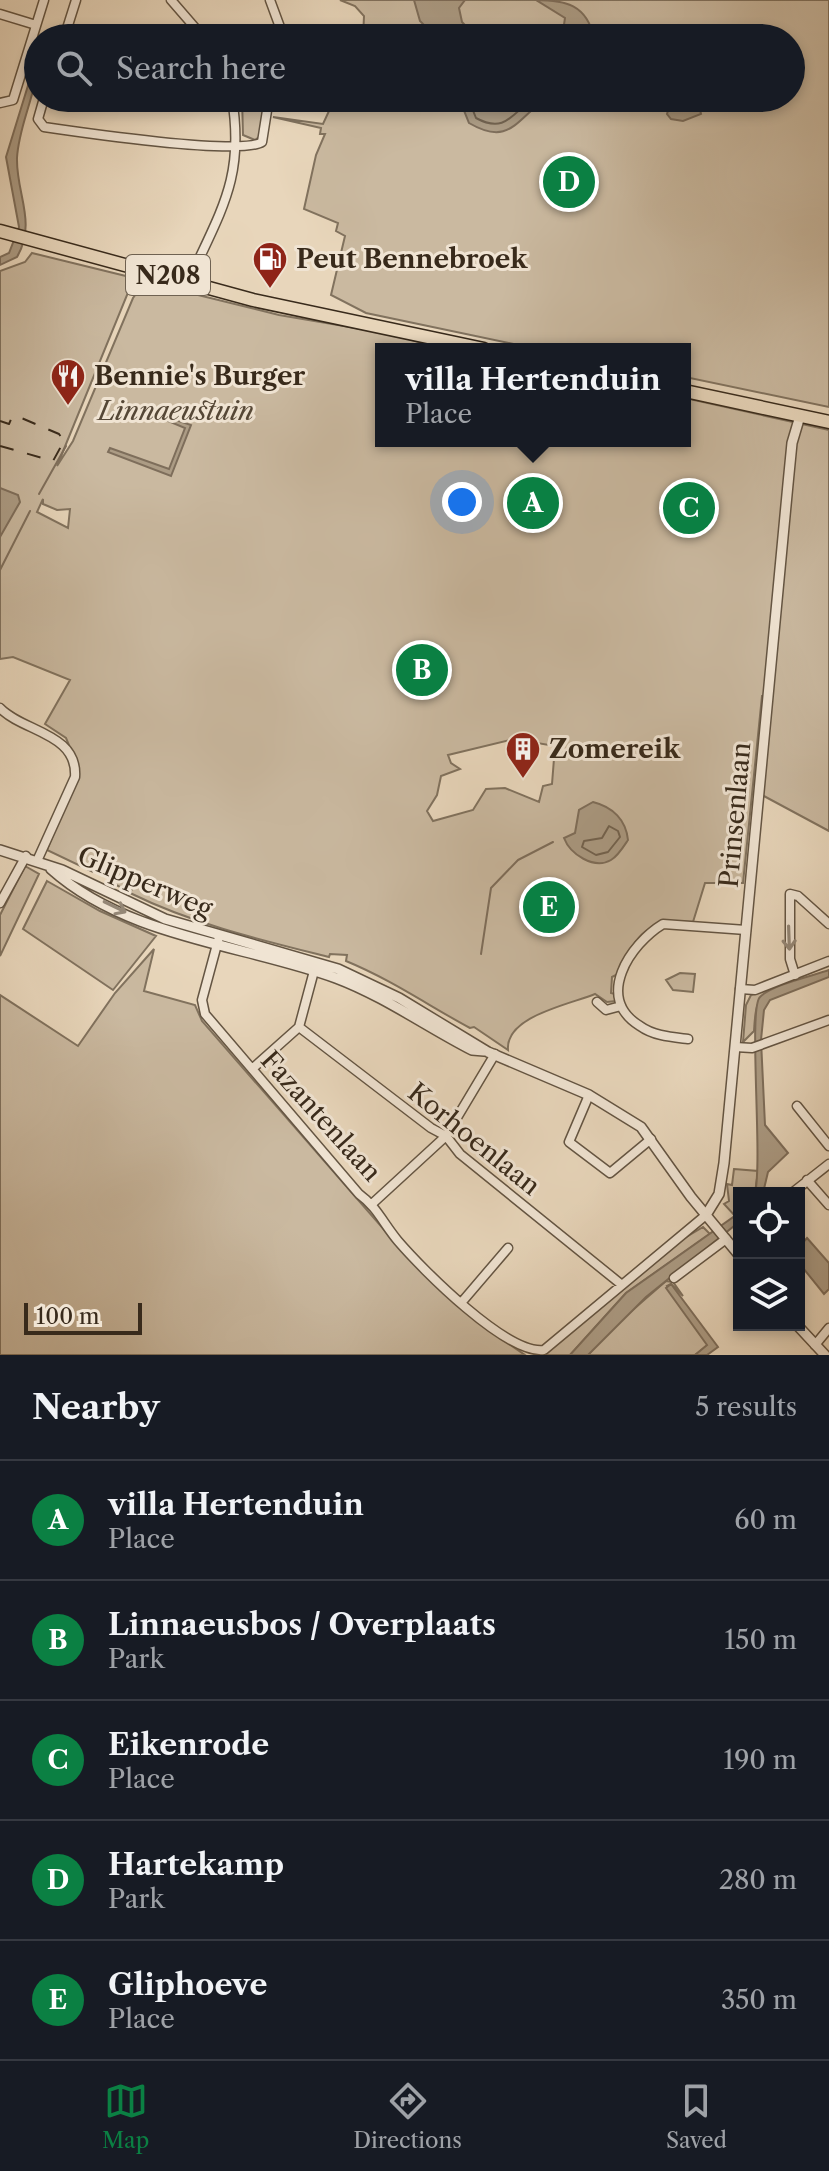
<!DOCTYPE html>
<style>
:root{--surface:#171b24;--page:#20242c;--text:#f1f3f6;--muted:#9ea1a6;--line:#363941;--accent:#0b8043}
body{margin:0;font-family:"Libre Caslon Text",serif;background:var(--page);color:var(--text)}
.controls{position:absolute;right:24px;bottom:24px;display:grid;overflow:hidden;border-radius:0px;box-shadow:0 4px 12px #0003}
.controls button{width:72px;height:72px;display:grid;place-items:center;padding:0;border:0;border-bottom:2px solid var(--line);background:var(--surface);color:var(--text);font:40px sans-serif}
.scale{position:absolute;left:24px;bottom:20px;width:118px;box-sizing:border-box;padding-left:8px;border:4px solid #382a1b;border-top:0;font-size:22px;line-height:28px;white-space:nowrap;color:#382a1b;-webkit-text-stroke:6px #f0e4d3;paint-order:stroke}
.you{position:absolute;left:462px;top:502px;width:28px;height:28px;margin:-20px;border:6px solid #fff;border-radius:50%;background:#1a73e8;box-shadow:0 0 0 12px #1a73e833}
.badge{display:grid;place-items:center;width:52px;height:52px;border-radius:50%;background:var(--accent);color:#fff;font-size:26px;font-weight:700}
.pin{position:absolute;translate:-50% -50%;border:4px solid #fff;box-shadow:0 2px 8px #0006}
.popup{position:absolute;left:375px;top:343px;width:316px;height:104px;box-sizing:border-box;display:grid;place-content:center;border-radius:0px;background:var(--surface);filter:drop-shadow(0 2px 6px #0005);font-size:26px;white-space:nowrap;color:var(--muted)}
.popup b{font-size:30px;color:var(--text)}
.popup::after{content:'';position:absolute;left:50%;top:100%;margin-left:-16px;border:16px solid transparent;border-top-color:var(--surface)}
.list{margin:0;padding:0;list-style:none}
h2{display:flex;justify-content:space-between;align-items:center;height:104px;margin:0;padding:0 32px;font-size:34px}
h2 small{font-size:26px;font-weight:400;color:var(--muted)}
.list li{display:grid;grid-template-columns:52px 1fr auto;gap:24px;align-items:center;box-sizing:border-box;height:120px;padding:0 32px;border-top:2px solid var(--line)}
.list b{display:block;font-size:30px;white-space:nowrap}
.list p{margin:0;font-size:26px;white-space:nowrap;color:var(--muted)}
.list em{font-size:26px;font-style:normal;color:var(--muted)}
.icon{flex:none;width:44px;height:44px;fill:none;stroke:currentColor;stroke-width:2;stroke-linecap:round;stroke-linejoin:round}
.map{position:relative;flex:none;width:829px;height:1355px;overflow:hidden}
.search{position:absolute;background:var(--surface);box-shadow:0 4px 12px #0003;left:24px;right:24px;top:24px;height:88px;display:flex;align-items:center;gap:20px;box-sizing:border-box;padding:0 28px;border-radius:44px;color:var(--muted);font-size:30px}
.sheet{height:704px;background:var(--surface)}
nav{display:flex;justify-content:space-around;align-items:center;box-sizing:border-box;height:112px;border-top:2px solid var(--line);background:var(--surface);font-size:22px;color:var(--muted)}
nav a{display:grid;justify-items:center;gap:4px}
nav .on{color:var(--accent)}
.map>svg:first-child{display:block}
</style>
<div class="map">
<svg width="829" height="1355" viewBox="0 0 829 1355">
<rect width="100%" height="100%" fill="#e8d6bb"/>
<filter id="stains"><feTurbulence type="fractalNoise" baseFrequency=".0025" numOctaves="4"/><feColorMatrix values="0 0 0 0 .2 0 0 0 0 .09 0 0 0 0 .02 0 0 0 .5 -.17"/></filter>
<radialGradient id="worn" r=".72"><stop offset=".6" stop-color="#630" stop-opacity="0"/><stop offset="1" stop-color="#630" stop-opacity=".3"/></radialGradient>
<path fill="#cab9a0" stroke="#81725e" stroke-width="2" fill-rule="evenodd" d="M340,0h489v407l-144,-30v-28h-148l-171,-36 -35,-18 14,-59 -9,-5 2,-8 -34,-14 12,-54 9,-21h-5l1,-6 -48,-11 50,7 12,-26h456v-60h-428l1,-22 -9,-10z
M242,98h21l2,14 -6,25 -4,3 -12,-5z
M32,253l102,25 -77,188 16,-25 60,-143 12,-16 134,33 112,19 52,15h-62v92h304v-43l144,32v401l-67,-36 9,-99h-9l-19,187h-38l-12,39c-44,-4 -58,12 -75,52l-6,3 -1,16 4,1 1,7 -9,1 -12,-8c-24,10 -90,22 -87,56l-34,-23 -4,1c-41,-22 -78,-48 -124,-67l1,-6 -17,-1 -1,3c-68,-17 -136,-33 -199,-64l2,-4 -4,-3 -2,4 -14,-7 -8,-13 -11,2 -46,-22 32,-81 -13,-31 -21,-14 25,-44 -57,-23 -13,2v-388l25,-9zM43,499v5l14,6 13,-1 -2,19 -31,-16zM514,739l41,7 -3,38 -9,2 -4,16 -34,-14 -19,1 -13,21 -40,11 -6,-10 10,-16 4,-19 19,-7 -9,-6 -3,-8z
M25,866l14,8 -39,82v-41z
M47,881l53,30 56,25 -43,54 -90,-61z
M154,949l-10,42 51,14 7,16 212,243 65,59 46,32h-525v-360l78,51 37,-53z
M680,973l15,1 -2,18 -20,-2 -7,-10z
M794,979l-1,4c-34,11 -37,12 -39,48l-11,11 3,-37 5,-10z
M734,1169l24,2 -3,22h-16v20l-4,3 -11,-12 5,-3 -2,-17 5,1z
M703,1227l7,7 -84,59 -56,62h-26l139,-116z
M666,1281l7,1 10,14 -12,-12 -4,2 41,59 -13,10h-107l24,-27z"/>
<path fill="#ac9c85" stroke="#7e6e5b" stroke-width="2" d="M414,0h51l-6,8 3,14 15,16h-40l-17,-17z
M536,0c30,0 51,5 58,38h-32l3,-20z
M38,53c0,41 -19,69 -21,105 -1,36 20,64 0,99l-17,8v-8l9,-4 10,-26 -13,-70z
M459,98h39l12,4 37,-4c-31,21 -37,49 -78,25z
M691,99l7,2 3,13 -18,7 -12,-2 -4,-5 2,-7z
M123,402l68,23 -20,51 -63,-24 2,-4 59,21 16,-41z
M0,488l18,7 2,7 -20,35z
M593,802c20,5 33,18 35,38 -4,6 -10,16 -17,20 -17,10 -41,-6 -47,-22l11,-5 4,-23z
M829,970v7l-59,23 -6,10 -3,30 4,85 23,28 -20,19 -5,21h-8c8,-34 -7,-185 5,-196 11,-12 52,-21 69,-27z
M739,1213v9l-93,75 -58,58h-18l56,-62z
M807,1238l22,25v26l-5,5 -25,-31v-16z
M671,1284l47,63 -11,8h-12l12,-10 -41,-57z"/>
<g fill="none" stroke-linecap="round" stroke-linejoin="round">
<path stroke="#726350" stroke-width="2" d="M468,98l8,20c29,16 36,-4 57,-20
M609,826l9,5 2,6 -12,15 -12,3 -14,-8 2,-6 18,-3z"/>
<path stroke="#7e6e5b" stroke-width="2" d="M39,494l27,-48
M0,570l30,-59
M481,954l10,-66 27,-28 35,-18"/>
<g stroke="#645543" stroke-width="11">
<path id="minor" d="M171,0l33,38
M270,0l14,38
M0,14l36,11
M64,38l12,-38
M44,98l-6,21 6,8c34,5 198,29 218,15l7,-44
M0,103l13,-3 31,-100
M189,281c31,-70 56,-102 43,-183
M0,708c23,24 78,25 75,69l-38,84
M0,903l26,-47
M219,937l-17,63 3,14 154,180c18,13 24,29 39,47 24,28 109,114 146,109l162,-135
M795,975l-5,-16v-65l8,2 31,28
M740,989l15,1 74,-29
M597,1002l9,8 15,-4
M299,1027l132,101 15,8 14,18 162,131
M688,1039c-17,-2 -34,-3 -48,-13 -46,-28 -10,-82 23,-102l83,6
M735,1047l17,1 77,-28
M252,1069l47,-42 15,-56
M589,1095l-20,47 41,31 41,-34
M797,1106l32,40
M807,1180l22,25
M792,1193l37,-29
M373,1203l73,-67 49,-82
M674,1278l52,-39
M461,1303l47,-55
M815,1345l14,-17"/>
</g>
<g stroke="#645543" stroke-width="12">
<path id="tertiary" d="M0,850l62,20 103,49 173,50 61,29 89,54 101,43 52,32 50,70 48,58
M51,869c77,69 192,75 285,109 48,18 91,49 136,72l12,1
M706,1215l13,-21 5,-31 64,-679 4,-41 8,-27
M797,1325l28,30"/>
</g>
<g stroke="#382a1b" stroke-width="15">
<path id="primary" d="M0,231l253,69 231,49
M685,391l144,31"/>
</g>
<use href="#minor" stroke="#f0e4d3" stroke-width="8"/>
<use href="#tertiary" stroke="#f0e4d3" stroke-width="9"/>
<use href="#primary" stroke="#e8d6bb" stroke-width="12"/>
<path stroke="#382a1b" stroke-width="2" stroke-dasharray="14 14" stroke-linecap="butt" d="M0,421l9,3 3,-7h7l40,17 5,7 -11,20 -53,-15"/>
</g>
<defs><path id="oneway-shaft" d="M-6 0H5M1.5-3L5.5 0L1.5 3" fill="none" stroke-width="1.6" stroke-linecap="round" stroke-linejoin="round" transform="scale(2)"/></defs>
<g stroke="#948777">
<use href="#oneway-shaft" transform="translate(115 907) rotate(26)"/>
<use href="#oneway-shaft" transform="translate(789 938) rotate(88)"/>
</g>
<defs>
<g id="fuel-pin" transform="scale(1.8)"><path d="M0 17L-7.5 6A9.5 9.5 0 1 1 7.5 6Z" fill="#8f2418" stroke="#f0e4d3"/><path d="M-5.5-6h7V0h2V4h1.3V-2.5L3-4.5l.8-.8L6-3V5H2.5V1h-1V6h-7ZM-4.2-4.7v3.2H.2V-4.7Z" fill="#fff"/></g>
<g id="restaurant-pin" transform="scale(1.8)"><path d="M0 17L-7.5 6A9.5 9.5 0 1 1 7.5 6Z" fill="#8f2418" stroke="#f0e4d3"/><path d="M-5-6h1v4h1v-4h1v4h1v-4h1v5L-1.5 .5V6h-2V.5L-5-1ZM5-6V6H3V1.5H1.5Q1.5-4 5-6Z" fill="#fff"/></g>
<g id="building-pin" transform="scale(1.8)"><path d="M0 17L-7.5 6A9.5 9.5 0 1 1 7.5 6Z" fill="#8f2418" stroke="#f0e4d3"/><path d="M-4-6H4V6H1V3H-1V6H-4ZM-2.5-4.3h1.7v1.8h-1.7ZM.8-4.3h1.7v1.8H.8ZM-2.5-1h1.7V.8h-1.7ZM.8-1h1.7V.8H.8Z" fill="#fff"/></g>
</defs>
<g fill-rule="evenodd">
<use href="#fuel-pin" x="270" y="259"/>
<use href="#restaurant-pin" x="68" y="376"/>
<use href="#building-pin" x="523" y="749"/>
</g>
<g text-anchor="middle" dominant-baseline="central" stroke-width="6" stroke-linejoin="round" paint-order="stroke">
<rect fill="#f0e4d3" stroke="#6f6252" stroke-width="2" x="126" y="255" width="84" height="40" rx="6"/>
<g font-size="24" font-weight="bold" fill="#382a1b">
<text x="168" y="275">N208</text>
</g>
<g font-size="26" font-weight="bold" fill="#382a1b" stroke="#f0e4d3" text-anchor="start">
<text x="296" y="259">Peut Bennebroek</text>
<text x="94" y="376">Bennie's Burger</text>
<text x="549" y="749">Zomereik</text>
</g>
<g font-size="26" font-style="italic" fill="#554736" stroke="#f0e4d3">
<text x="176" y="411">Linnaeustuin</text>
</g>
<g font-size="26" fill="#382a1b" stroke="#f0e4d3">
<text transform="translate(735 815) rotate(-85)">Prinsenlaan</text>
<text transform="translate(145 882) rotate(23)">Glipperweg</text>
<text transform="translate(321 1116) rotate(48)">Fazantenlaan</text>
<text transform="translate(474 1139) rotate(39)">Korhoenlaan</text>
</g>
</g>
<rect width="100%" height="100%" filter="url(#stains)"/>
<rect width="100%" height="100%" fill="url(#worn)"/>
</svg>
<div class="controls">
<button><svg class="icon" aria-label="locate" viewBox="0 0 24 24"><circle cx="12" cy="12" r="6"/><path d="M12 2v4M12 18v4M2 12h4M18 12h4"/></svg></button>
<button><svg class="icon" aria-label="layers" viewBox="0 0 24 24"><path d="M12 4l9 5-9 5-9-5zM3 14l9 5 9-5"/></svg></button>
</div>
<div class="scale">100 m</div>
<div class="you"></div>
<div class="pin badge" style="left:533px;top:503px">A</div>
<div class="popup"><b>villa Hertenduin</b>Place</div>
<div class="pin badge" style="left:422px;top:670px">B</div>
<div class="pin badge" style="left:689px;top:508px">C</div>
<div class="pin badge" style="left:569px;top:182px">D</div>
<div class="pin badge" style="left:549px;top:907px">E</div>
<div class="search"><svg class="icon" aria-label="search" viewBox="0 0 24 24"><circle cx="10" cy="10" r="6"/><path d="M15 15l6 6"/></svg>Search here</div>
</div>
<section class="sheet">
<h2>Nearby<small>5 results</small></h2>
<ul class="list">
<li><span class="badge">A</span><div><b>villa Hertenduin</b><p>Place</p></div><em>60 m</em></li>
<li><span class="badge">B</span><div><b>Linnaeusbos / Overplaats</b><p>Park</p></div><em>150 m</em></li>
<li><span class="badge">C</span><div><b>Eikenrode</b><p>Place</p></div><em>190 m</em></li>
<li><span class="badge">D</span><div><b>Hartekamp</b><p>Park</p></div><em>280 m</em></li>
<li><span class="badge">E</span><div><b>Gliphoeve</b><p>Place</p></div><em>350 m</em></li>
</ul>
</section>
<nav>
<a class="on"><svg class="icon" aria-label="map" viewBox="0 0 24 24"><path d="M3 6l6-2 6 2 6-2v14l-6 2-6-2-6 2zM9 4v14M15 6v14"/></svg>Map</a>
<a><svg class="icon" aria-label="directions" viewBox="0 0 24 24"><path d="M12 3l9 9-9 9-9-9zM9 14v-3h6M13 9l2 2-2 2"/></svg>Directions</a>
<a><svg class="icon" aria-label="saved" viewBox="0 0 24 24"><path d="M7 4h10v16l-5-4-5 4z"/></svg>Saved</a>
</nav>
